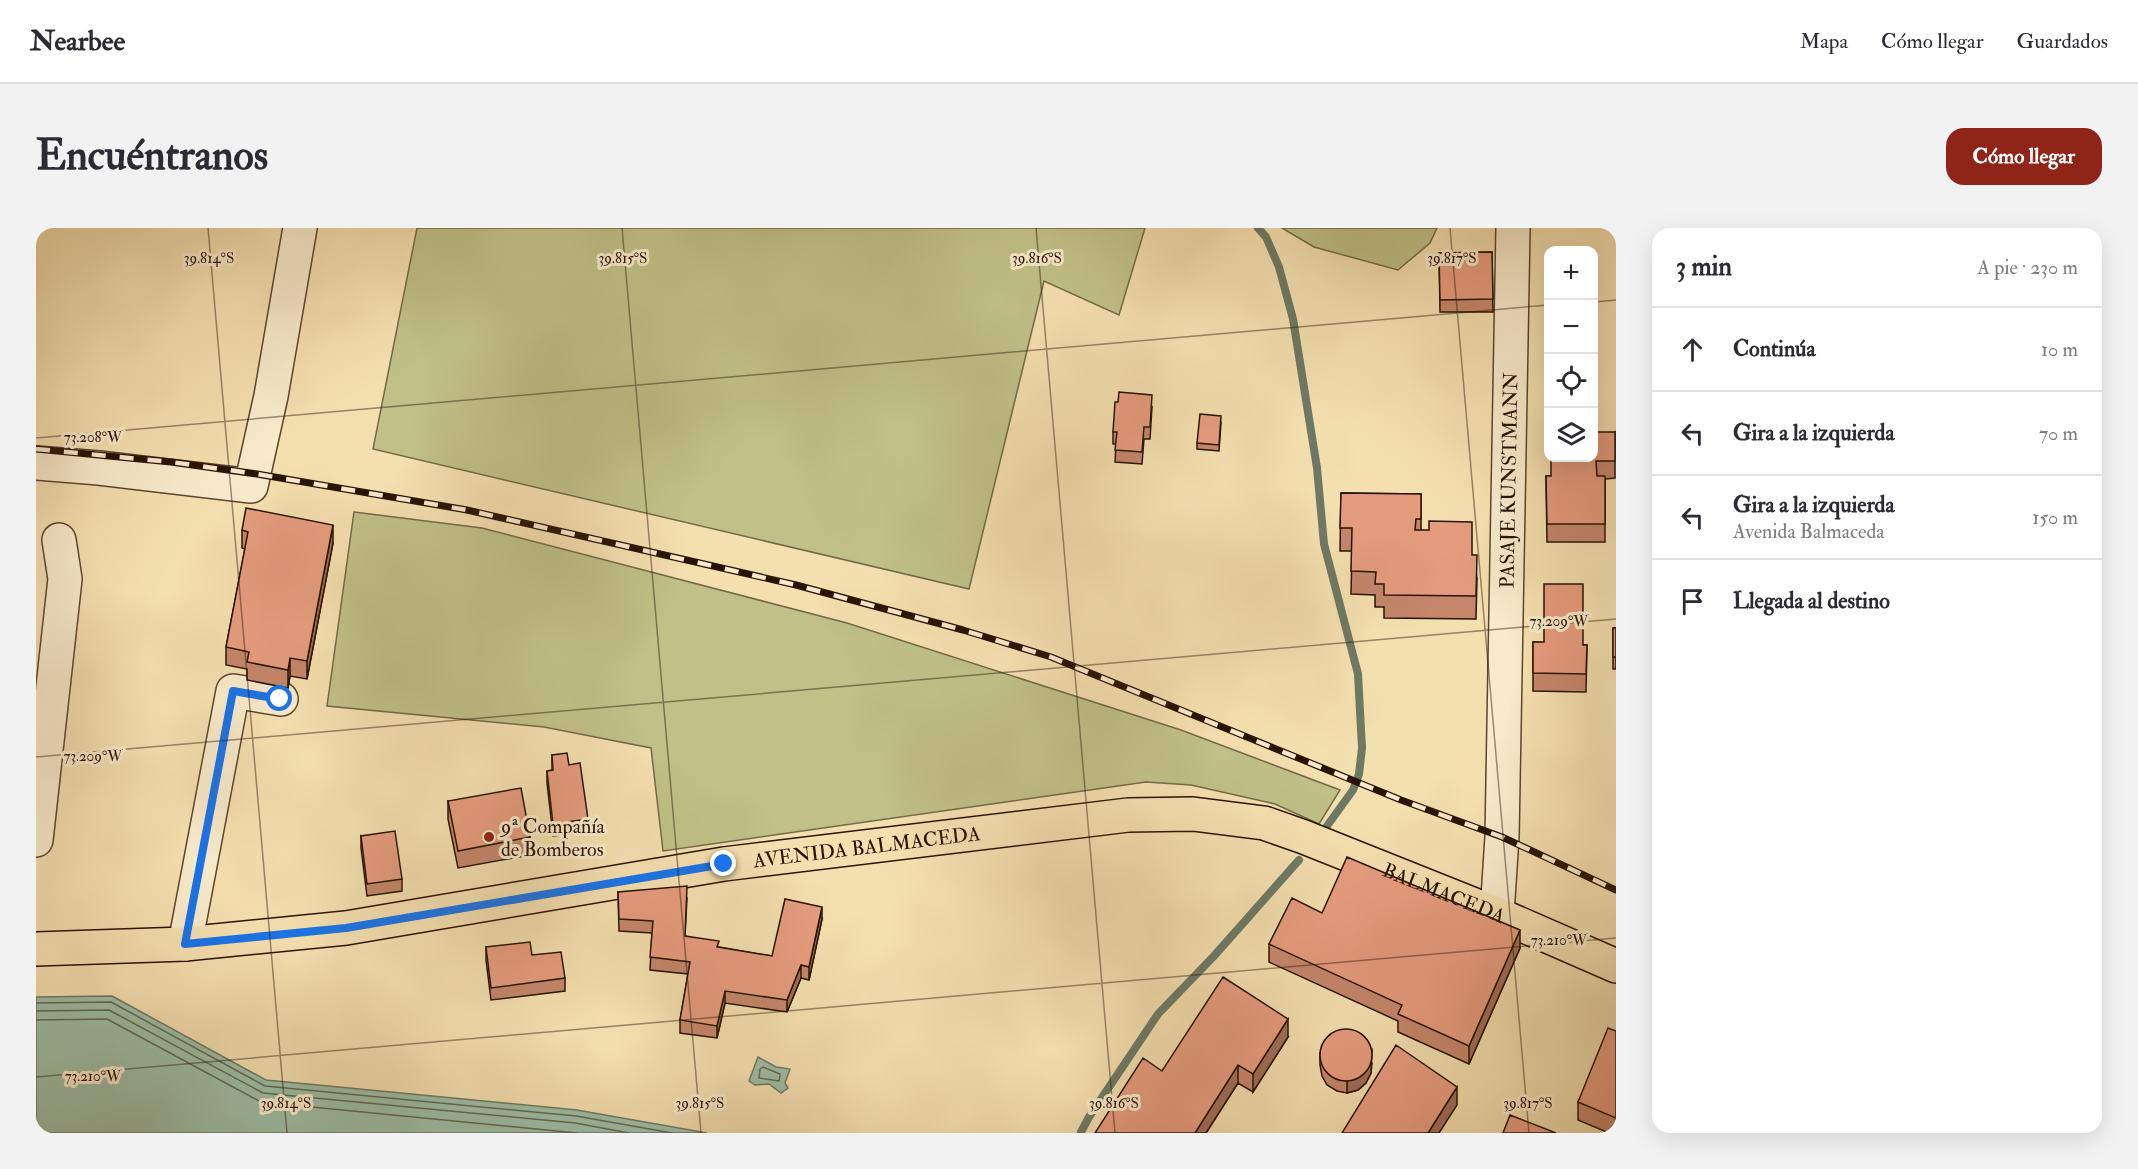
<!DOCTYPE html>
<html lang="es">
<meta charset="utf-8">
<style>
:root{--surface:#fff;--page:#f2f2f3;--text:#2b2b33;--muted:#7c7c81;--line:#e1e1e2;--accent:#8f2418}
body{margin:0;font-family:"IM FELL Double Pica",serif;background:var(--page);color:var(--text)}
.controls{position:absolute;right:18px;top:18px;display:grid;overflow:hidden;border-radius:12px;box-shadow:0 6px 24px #0002}
.controls button{width:54px;height:54px;display:grid;place-items:center;padding:0;border:0;border-bottom:2px solid var(--line);background:var(--surface);color:var(--text);font:30px sans-serif}
.stop{position:absolute;width:18px;height:18px;margin:-14px;border:4px solid #1a73e8;border-radius:50%;background:#fff}
.stop.end{background:#1a73e8;border-color:#fff;box-shadow:0 2px 6px #0008}
.list{margin:0;padding:0;list-style:none}
h2{display:flex;justify-content:space-between;align-items:center;height:78px;margin:0;padding:0 24px;font-size:26px}
h2 small{font-size:20px;font-weight:400;color:var(--muted)}
.list li{display:grid;grid-template-columns:39px 1fr auto;gap:18px;align-items:center;box-sizing:border-box;height:84px;padding:0 24px;border-top:2px solid var(--line)}
.list b{display:block;font-size:22px;white-space:nowrap}
.list p{margin:0;font-size:20px;white-space:nowrap;color:var(--muted)}
.list em{font-size:20px;font-style:normal;color:var(--muted)}
.icon{flex:none;width:33px;height:33px;fill:none;stroke:currentColor;stroke-width:2;stroke-linecap:round;stroke-linejoin:round}
.map{position:relative;flex:none;width:1580px;height:905px;overflow:hidden;border-radius:18px}
header{display:flex;align-items:center;gap:36px;box-sizing:border-box;height:84px;padding:0 30px;background:var(--surface);border-bottom:2px solid var(--line)}
header strong{font-size:28px}
nav{display:flex;gap:33px;margin-inline-start:auto;font-size:21px}
.intro{display:flex;align-items:center;justify-content:space-between;box-sizing:border-box;height:144px;padding:0 36px}
h1{margin:0;font-size:42px}
.button{padding:15px 27px;border-radius:18px;background:var(--accent);color:#fff;font-size:21px;font-weight:700}
main{display:flex;gap:36px;padding:0 36px}
aside{flex:1;background:var(--surface);border-radius:18px;box-shadow:0 6px 24px #0002}
.map>svg:first-child{display:block}
</style>
<header>
<strong>Nearbee</strong>
<nav><a>Mapa</a><a>Cómo llegar</a><a>Guardados</a></nav>
</header>
<div class="intro"><h1>Encuéntranos</h1><a class="button">Cómo llegar</a></div>
<main>
<div class="map">
<svg width="1580" height="905" viewBox="0 0 1580 905">
<rect width="100%" height="100%" fill="#f4dfaf"/>
<filter id="stains"><feTurbulence type="fractalNoise" baseFrequency=".00333" numOctaves="4"/><feColorMatrix values="0 0 0 0 .2 0 0 0 0 .09 0 0 0 0 .02 0 0 0 .5 -.17"/></filter>
<radialGradient id="worn" r=".72"><stop offset=".6" stop-color="#630" stop-opacity="0"/><stop offset="1" stop-color="#630" stop-opacity=".3"/></radialGradient>
<path fill="#c0c087" stroke="#746a46" stroke-width="1.5" d="M381,0h728l-26,87 -75,-34 -75,308 -596,-140z
M1246,0h155l-7,15 -32,27 -84,-23z
M318,284l128,16 365,95 334,107 159,60 -21,34 -44,-20 -84,-19 -45,-3 -483,69 -12,-103 -107,-21 -217,-21z"/>
<path fill="#9dbda5" stroke="#6e7965" stroke-width="1.5" d="M76,768l154,84 311,30 130,23h-671v-136z
M722,829l18,10 14,2 -5,14 3,5 -7,5 -12,-9 -14,1 -6,-4z"/>
<g fill="none" stroke-linecap="round" stroke-linejoin="round">
<path stroke="#626854" stroke-width="1.5" d="M0,775l75,-1 154,84 311,30 96,17
M0,783l73,-1 154,83 312,30 54,10
M0,792l71,-1 154,83 316,31
M727,839l17,7 -1,7 -20,-3 1,-9z"/>
<path stroke="#6e7965" stroke-width="8" d="M1222,0l8,9 13,30 14,52 24,149 7,76 34,130 4,74 -3,26 -6,16 -26,36
M1045,904l8,-15 69,-103 56,-58 85,-96"/>
<g stroke="#5b462f" stroke-width="36">
<g id="minor">
<path d="M0,235l63,5 152,18 20,-90 29,-168"/>
<path d="M0,612l29,-261 -6,-39"/>
<path id="s1" d="M1461,686l5,-77 11,-609"/>
<path d="M149,716l48,-253 48,8"/>
</g>
</g>
<g stroke="#281304" stroke-width="36">
<g id="major">
<path id="s2" d="M0,721l149,-5 161,-16 378,-64 404,-49 65,-1 71,9 40,14 193,77 119,52"/>
</g>
</g>
<use href="#minor" stroke="#f8eacb" stroke-width="33"/>
<use href="#major" stroke="#f4dfaf" stroke-width="33"/>
<g stroke="#281304" stroke-width="7">
<path id="rail" d="M0,221l135,13 86,12 210,36 329,75 167,45 88,27 350,143 101,37 114,53"/>
</g>
<use href="#rail" stroke="#f8eacb" stroke-width="4.5" stroke-dasharray="14" stroke-linecap="butt"/>
</g>
<path fill="#c5866c" stroke="#281304" stroke-width="1.5" d="M1456,24l1,60h-53l-1,-59z
M1116,179l-2,32h-6l-2,25 -27,-2 1,-18h-3v-12z
M1185,195l-2,28 -22,-2v-6z
M1579,204v46l-10,1v63h-58l-1,-66h5z
M1305,265l80,1v36l51,25 5,23 -1,41 -92,-1v-11h-9v-12l-24,-1 1,-43h-12z
M206,302l91,13 -26,136 -17,-3 -2,12 -41,-8v-11l-21,-4v-18l19,-98 -3,-1z
M1577,400h3v41h-3z
M1497,414l54,3 -1,47 -53,-1z
M516,527l17,10 19,54v13l-35,4 -6,-53v-12l5,-1z
M412,573l82,36v18l-72,13 -10,-49z
M325,608l41,43v12l-35,5 -6,-48z
M582,664l69,6 -2,38 34,11 53,9 50,-37 -13,61 -8,-2 -14,34 -62,-9 -8,35 -37,-5v-13l8,-46 -38,-4 2,-37 -33,-2z
M1286,685l198,35 -51,116 -71,-32v-11l-129,-59v-18z
M450,719l79,31v13l-74,9 -5,-40z
M1580,803v102h-7l-31,-13v-18z
M1252,809l-35,55 -15,-9 -32,50 -44,-62z
M1284,825l52,10 -1,10 -5,10 -8,7 -11,3 -10,-2 -10,-6 -5,-9 -2,-11z"/>
<path fill="#a06d58" stroke="#281304" stroke-width="1.5" d="M297,297v18l-26,136v-18z
M254,430v18l-2,12v-18z
M786,679v12l-13,61v-13z
M1484,702v18l-51,116v-18z
M765,737v13l-14,34v-12z
M689,763v12l-8,35v-12z
M1252,791v18l-35,55v-18z
M1336,822l-1,23 -5,10 -8,7 -11,3v-12z
M1202,837v18l-32,50h-11z
M1421,859v18l-18,28h-11z"/>
<path fill="#e59c7e" stroke="#281304" stroke-width="1.5" d="M1456,24l1,47 -53,1 -1,-47z
M1083,164l33,3 -2,32h-6l-2,25 -27,-2 2,-18h-4l2,-30h3z
M1164,186l21,2 -2,29 -22,-2z
M1557,204h22v29h-19l1,15h8v48h-58l-1,-48h5v-18h42z
M1305,265l80,1v25h-5l-1,11h14v-9l43,1v33h5l-1,41 -92,-1v-11h-9l1,-12 -25,-1 1,-43h-12z
M210,280l87,17 -26,136 -17,-3 -2,12 -41,-8 2,-10 -23,-5 22,-115 -6,-2z
M1508,356h39v61h4l-1,29 -53,-1v-31h11z
M1577,400h3v29h-3z
M531,525l2,12 11,-2 8,56 -35,5 -6,-53 6,-1 -1,-15z
M485,560l9,49 -72,14 -10,-50z
M359,603l7,48 -35,5 -6,-48z
M1311,629l173,73 -51,116 -71,-32 4,-9 -133,-61 23,-46 30,15z
M651,658l-2,50 34,5 -2,6 55,9 13,-57 37,8 -13,60 -8,-2 -14,35 -62,-9 -8,35 -37,-6 10,-58 -40,-5 3,-36 -34,-2 -1,-27z
M494,714l2,13 29,-3 4,26 -74,10 -5,-41z
M1187,749l65,42 -35,55 -15,-9 -43,68h-100l48,-75 19,13z
M1572,800l8,3v87l-38,-16z
M1284 827a26 26 0 1 1 52 0a26 26 0 1 1-52 0Z
M1360,817l61,42 -29,46h-86z
M1474,887l46,18h-53z"/>
<g fill="none" stroke-linecap="round" stroke-linejoin="round">
<path stroke="#1a73e8" stroke-width="8" d="M244,471l-47,-8 -48,253 161,-16 378,-64"/>
</g>
<path fill="none" stroke="#281304" stroke-width="1.5" stroke-opacity="0.45" d="M172,0l79,905M586,0l79,905M1000,0l79,905M1414,0l79,905M1558,74l22,-2M0,210l1512,-133M0,529l1580,-138M0,849l1580,-139"/>
<circle fill="#8f2418" stroke="#f8eacb" stroke-width="2" cx="453" cy="609" r="6"/>
<g text-anchor="middle" dominant-baseline="central" stroke-width="6" stroke-linejoin="round" paint-order="stroke">
<g font-size="20" fill="#281304" stroke="#f8eacb">
<text stroke="none"><textPath href="#s1" startOffset="434">PASAJE KUNSTMANN</textPath></text>
<text stroke="none"><textPath href="#s2" startOffset="838">AVENIDA BALMACEDA</textPath></text>
<text stroke="none"><textPath href="#s2" startOffset="1431">BALMACEDA</textPath></text>
</g>
<g font-size="20" fill="#281304" stroke="#f8eacb" text-anchor="start">
<text x="465" y="598">9ª Compañía<tspan x="465" dy="23">de Bomberos</tspan></text>
</g>
</g>
<g font-size="15" text-anchor="middle" fill="#281304" stroke="#f8eacb" stroke-width="6" stroke-linejoin="round" paint-order="stroke">
<text x="173" y="35">39.814°S</text>
<text x="587" y="35">39.815°S</text>
<text x="1001" y="35">39.816°S</text>
<text x="1416" y="35">39.817°S</text>
<text x="57" y="214">73.208°W</text>
<text x="1523" y="398">73.209°W</text>
<text x="57" y="533">73.209°W</text>
<text x="1523" y="717">73.210°W</text>
<text x="57" y="853">73.210°W</text>
<text x="250" y="880">39.814°S</text>
<text x="664" y="880">39.815°S</text>
<text x="1078" y="880">39.816°S</text>
<text x="1492" y="880">39.817°S</text>
</g>
<rect width="100%" height="100%" filter="url(#stains)"/>
<rect width="100%" height="100%" fill="url(#worn)"/>
</svg>
<div class="controls">
<button>+</button>
<button>−</button>
<button><svg class="icon" aria-label="locate" viewBox="0 0 24 24"><circle cx="12" cy="12" r="6"/><path d="M12 2v4M12 18v4M2 12h4M18 12h4"/></svg></button>
<button><svg class="icon" aria-label="layers" viewBox="0 0 24 24"><path d="M12 4l9 5-9 5-9-5zM3 14l9 5 9-5"/></svg></button>
</div>
<div class="stop" style="left:244px;top:471px"></div>
<div class="stop end" style="left:688px;top:636px"></div>
</div>
<aside>
<h2>3 min<small>A pie · 230 m</small></h2>
<ul class="list">
<li><svg class="icon" aria-label="ahead" viewBox="0 0 24 24"><path d="M12 20V5M6 11l6-6 6 6"/></svg><div><b>Continúa</b></div><em>10 m</em></li>
<li><svg class="icon" aria-label="left" viewBox="0 0 24 24"><path d="M17 20v-9H6M10 6l-5 5 5 5"/></svg><div><b>Gira a la izquierda</b></div><em>70 m</em></li>
<li><svg class="icon" aria-label="left" viewBox="0 0 24 24"><path d="M17 20v-9H6M10 6l-5 5 5 5"/></svg><div><b>Gira a la izquierda</b><p>Avenida Balmaceda</p></div><em>150 m</em></li>
<li><svg class="icon" aria-label="arrive" viewBox="0 0 24 24"><path d="M6 21V4h12l-3 4 3 4H6"/></svg><div><b>Llegada al destino</b></div></li>
</ul>
</aside>
</main>
